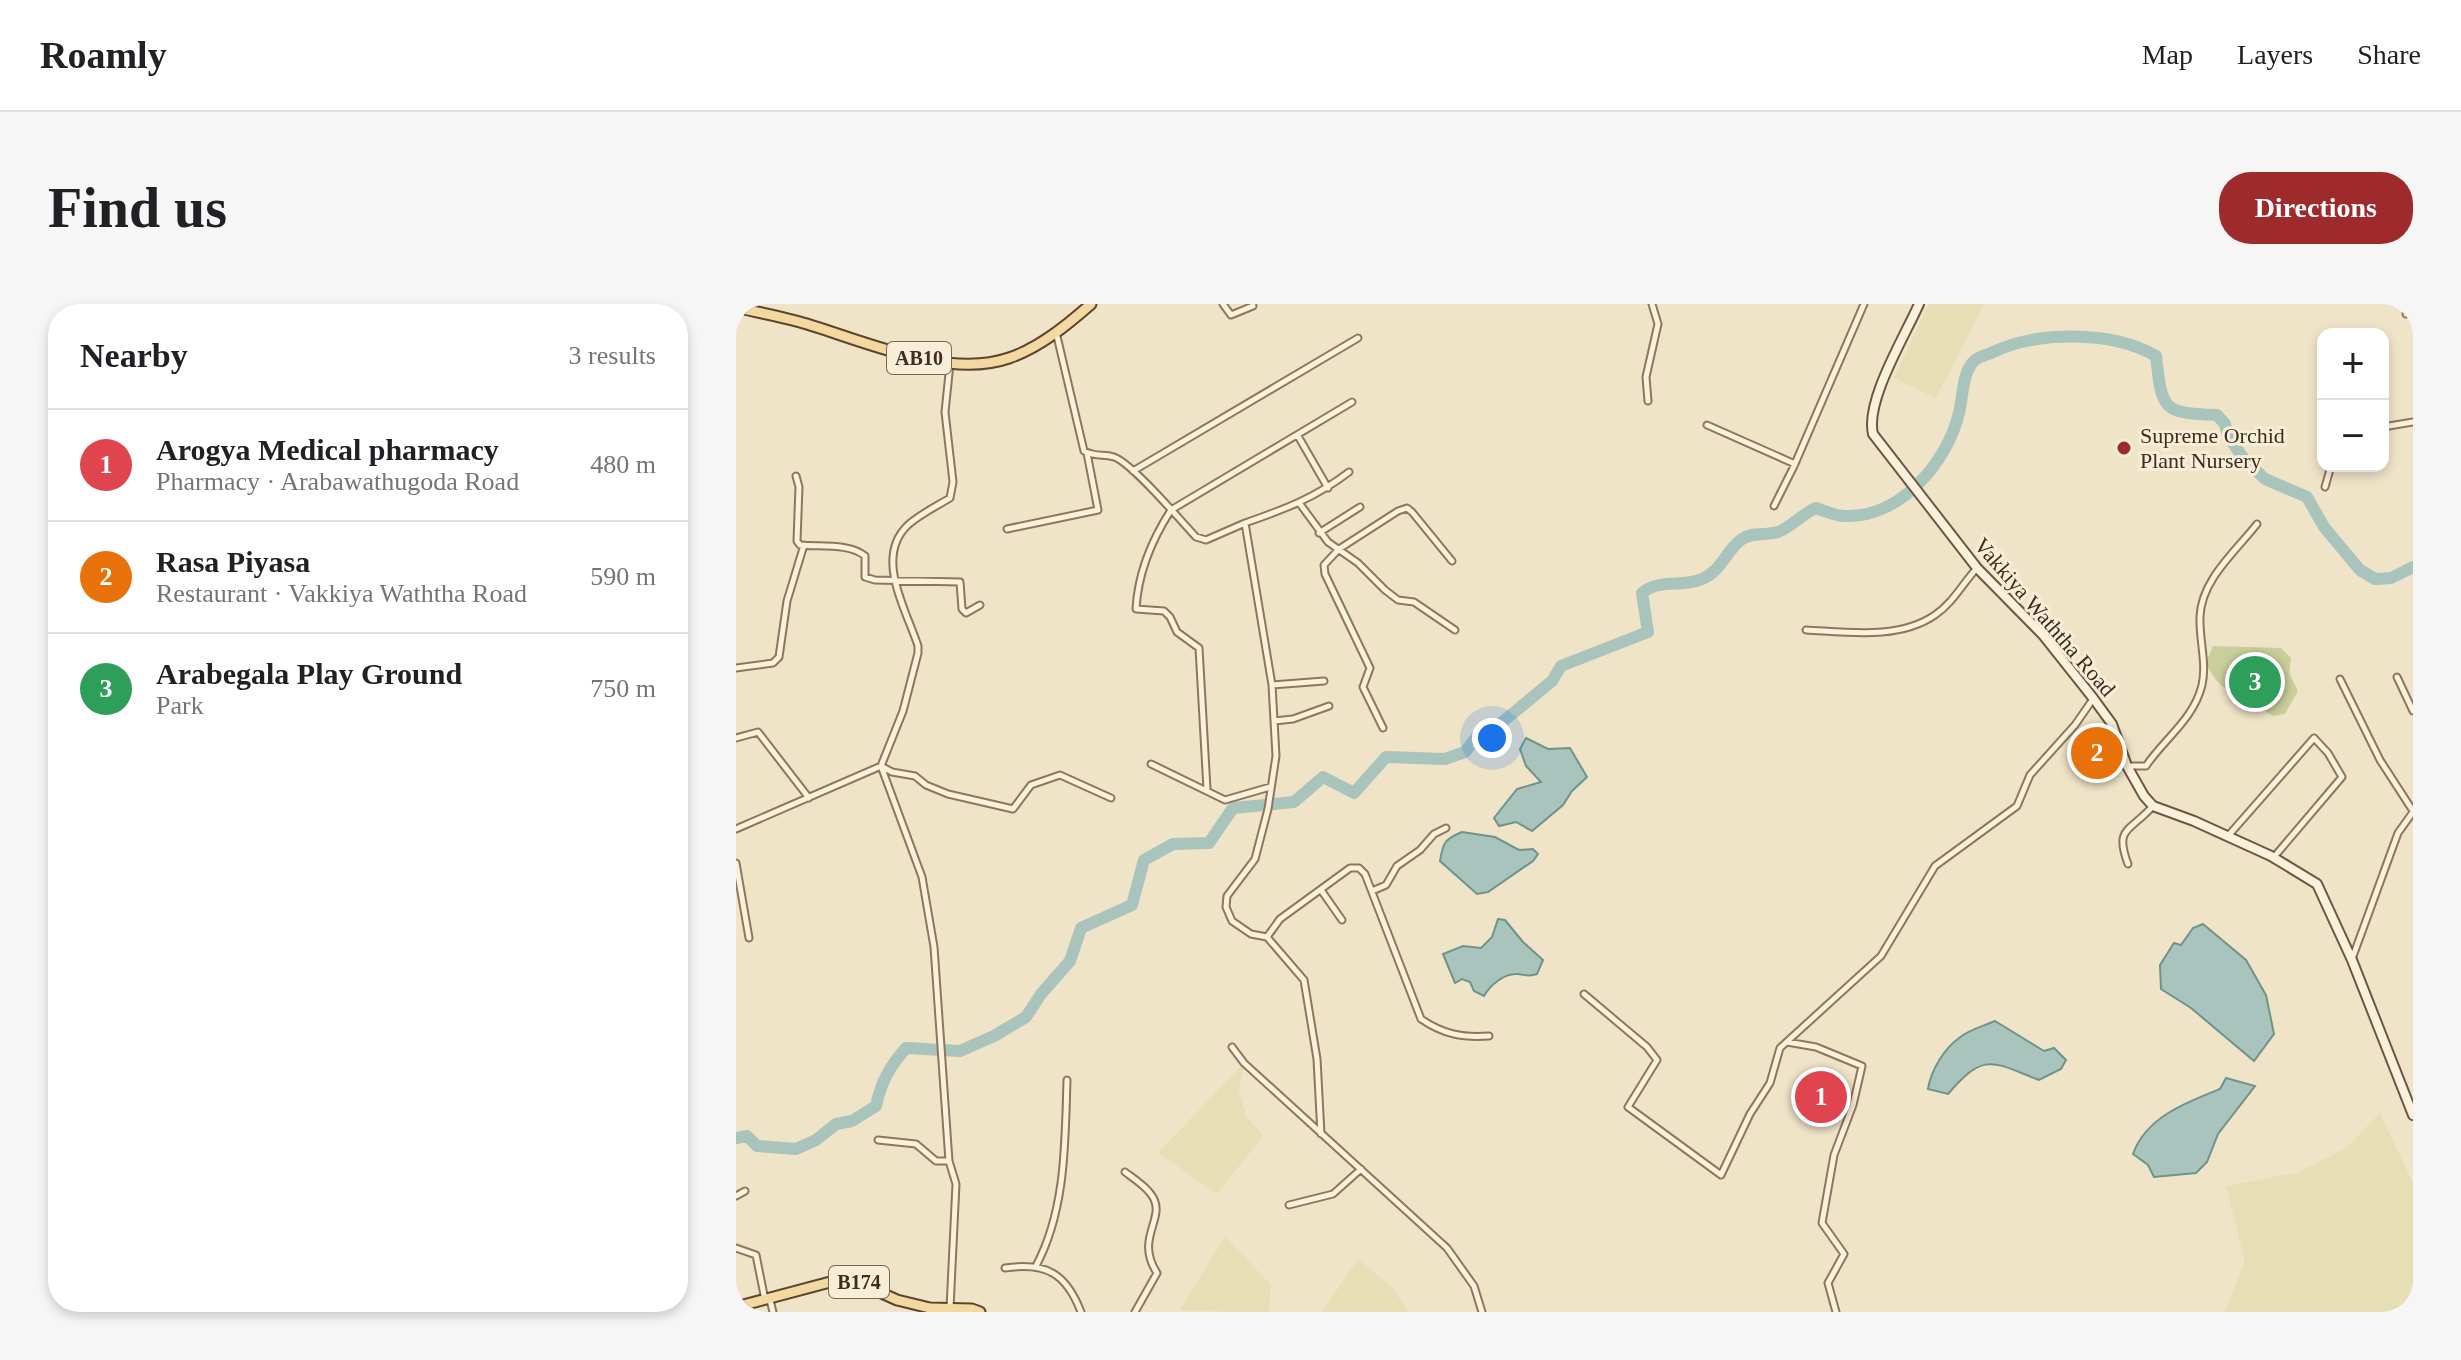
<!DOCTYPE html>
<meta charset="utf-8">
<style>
:root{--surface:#fff;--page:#f6f6f6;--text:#202124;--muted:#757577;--line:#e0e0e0;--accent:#9e2a2b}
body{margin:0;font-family:"Times New Roman",serif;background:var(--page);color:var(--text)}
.controls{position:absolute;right:24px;top:24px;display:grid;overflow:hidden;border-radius:16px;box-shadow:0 4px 12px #0003}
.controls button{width:72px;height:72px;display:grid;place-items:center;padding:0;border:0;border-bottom:2px solid var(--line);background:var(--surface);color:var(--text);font:40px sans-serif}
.you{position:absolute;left:756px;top:434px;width:28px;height:28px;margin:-20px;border:6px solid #fff;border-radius:50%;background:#1a73e8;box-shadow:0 0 0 12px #1a73e833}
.badge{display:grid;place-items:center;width:52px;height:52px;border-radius:50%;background:var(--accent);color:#fff;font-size:26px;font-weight:700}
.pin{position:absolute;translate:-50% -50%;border:4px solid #fff;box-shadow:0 2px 8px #0006}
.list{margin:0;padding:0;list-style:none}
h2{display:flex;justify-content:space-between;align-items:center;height:104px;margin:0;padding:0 32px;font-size:34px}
h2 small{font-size:26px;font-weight:400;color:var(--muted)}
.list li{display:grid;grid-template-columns:52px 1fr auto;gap:24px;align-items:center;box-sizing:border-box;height:112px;padding:0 32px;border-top:2px solid var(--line)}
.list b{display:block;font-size:30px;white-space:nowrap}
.list p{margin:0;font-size:26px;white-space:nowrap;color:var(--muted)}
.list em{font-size:26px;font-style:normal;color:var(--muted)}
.map{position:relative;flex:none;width:1677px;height:1008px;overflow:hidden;border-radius:32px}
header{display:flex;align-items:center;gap:48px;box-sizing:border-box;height:112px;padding:0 40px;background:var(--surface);border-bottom:2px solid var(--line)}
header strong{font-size:38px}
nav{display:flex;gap:44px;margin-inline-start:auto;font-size:28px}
.intro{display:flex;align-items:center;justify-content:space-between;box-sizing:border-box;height:192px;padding:0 48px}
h1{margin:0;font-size:56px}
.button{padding:20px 36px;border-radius:32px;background:var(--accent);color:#fff;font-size:28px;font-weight:700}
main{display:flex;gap:48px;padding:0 48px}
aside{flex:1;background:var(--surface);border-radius:32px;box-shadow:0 4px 12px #0003}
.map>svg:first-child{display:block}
</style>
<header>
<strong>Roamly</strong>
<nav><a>Map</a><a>Layers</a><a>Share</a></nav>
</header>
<div class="intro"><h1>Find us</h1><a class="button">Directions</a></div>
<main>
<aside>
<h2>Nearby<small>3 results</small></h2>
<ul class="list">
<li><span class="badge" style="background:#e0444e">1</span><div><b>Arogya Medical pharmacy</b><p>Pharmacy · Arabawathugoda Road</p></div><em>480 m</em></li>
<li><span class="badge" style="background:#e8710a">2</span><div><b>Rasa Piyasa</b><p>Restaurant · Vakkiya Waththa Road</p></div><em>590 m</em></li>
<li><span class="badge" style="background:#2e9e5b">3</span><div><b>Arabegala Play Ground</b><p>Park</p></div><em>750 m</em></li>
</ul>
</aside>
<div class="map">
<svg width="1677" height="1008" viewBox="0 0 1677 1008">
<rect width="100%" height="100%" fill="#f0e4c8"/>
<path fill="#e6deb5" d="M1193,0h55l-48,94 -42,-20z
M508,759l-5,28 7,25 17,20 -46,58 -59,-41z
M1644,809l33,70v129h-189l21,-50 -19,-76 73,-14 47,-24z
M489,933l46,48 -2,27 -90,-1z
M622,955l33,27 18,26h-87z"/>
<path fill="#c9cf9b" d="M1477,342l68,2 10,10 -2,15 9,18 -13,23 -12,2c-27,-18 -55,-21 -67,-54z"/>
<path fill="#a9c4bc" stroke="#6f938a" stroke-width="2" d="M790,434l22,11 22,-1 17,29 -15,14 -9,14 -31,26 -16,-9 -17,4 -5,-8 23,-29 24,-7 -15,-16 -6,-17z
M726,528l33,5 24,13 14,-1 5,5 -5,7 -45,31 -11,2 -37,-33c3,-19 5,-22 22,-29z
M762,615l7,1 18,22 20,18 -6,14c-8,3 -11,1 -20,0 -12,-1 -27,11 -33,22l-10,-5 -4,-9 -8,-3 -7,4 -12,-29 20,-8 18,2 11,-11z
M1467,620l43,36 20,35 8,39 -20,27 -63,-53 -30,-19 -1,-24 14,-22 7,2 12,-17z
M1259,717l49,30 10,-3 12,12 -5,9 -22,11c-47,-18 -54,-29 -91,14l-20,-5c3,-19 16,-40 31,-51 9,-8 25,-12 36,-17z
M1490,774l29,8 -37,48 -11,28 -11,11 -42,4 -6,-12 -15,-11c13,-37 54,-52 87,-65z"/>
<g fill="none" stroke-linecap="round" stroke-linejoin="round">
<path stroke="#a9c4bc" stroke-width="12" d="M0,834l11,-2 10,10 39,3 20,-9 20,-16 16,-3 24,-15c5,-24 14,-40 30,-58l54,3 34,-15 32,-19 15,-23 29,-33 11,-33 51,-23 12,-45 29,-16 36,-1 24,-35 61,-6 29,-25 31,16 32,-36 59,2 20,-7 13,-17 22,-11 52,-43 9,-15 87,-34 -6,-39c18,-15 40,-5 60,-14 20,-8 24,-29 40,-40 12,-8 24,-3 36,-7 13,-5 24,-18 38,-24 9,3 20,8 29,8 55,2 102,-53 114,-103 4,-16 3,-40 15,-52 4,-4 12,-6 17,-8 45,-22 120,-23 165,3 6,54 6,57 61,59l8,9 3,12 16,23 21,20 42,18 17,30 36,43 15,9 16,-1 22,-11"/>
<g stroke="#8d765c" stroke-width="9">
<path id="street" d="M487,0l8,11 22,-9
M1670,10l7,-2
M320,28l28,119c14,7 19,2 30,6 18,6 67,64 82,80l10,3 39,-17 27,162 4,71 -8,53 -13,50 -28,37 -1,11 6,14 19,13 16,3
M912,97l-2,-24 12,-53 -6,-20
M971,121l88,39
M1647,123l30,-5
M562,132l30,52
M397,167l225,-133
M60,172l3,11 -2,54 3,4c20,2 50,-2 65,11v21l10,3 85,2 2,27 4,4 14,-8
M1589,183l6,-21
M564,200l28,38 30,21 27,27 13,10 16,2 41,28
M1038,202l20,-40 70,-162
M509,219c40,-14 70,-25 104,-51
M271,225l91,-19 -11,-57
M583,229l41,-26
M1070,326c41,2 93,10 129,-15 18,-12 28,-32 42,-47
M0,364l37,-5 6,-6 8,-56 17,-56
M1661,373l16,34
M1604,375l40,81 33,51
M536,381l52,-4
M538,417l19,-2 36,-13
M647,424l-20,-41 7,-19 -45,-94 -1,-9 15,-16 59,-38 9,-3 5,4 40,49
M0,434l22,-6 51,66
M415,460l74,36 45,-13
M1391,462h19c18,-27 48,-47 56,-81 5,-22 -3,-46 -2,-68 1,-37 36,-66 57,-93
M471,485l-8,-141 -22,-16 -7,-15 -6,-6 -28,-2c2,-37 15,-68 35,-99l181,-108
M0,525l145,-63 11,6 23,4 11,9 22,9 65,15 18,-24 29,-10 51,23
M1492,532l86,-98 14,15 14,24 -68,80
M0,559l13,75
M1392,560c-14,-37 2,-32 25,-58
M585,586l21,30
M636,587l14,-6 11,-19 23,-16 14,-16 12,-6
M1616,655l46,-126 15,-21
M848,690l63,53 10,13 -29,47 93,68 29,-61 20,-31 10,-35 101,-92 54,-90 82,-60 13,-31 45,-50 18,-26
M1051,738l29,5 46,19 -9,39 -19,50 -12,68 22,31 -16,29 8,29
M496,743l12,16 203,185 27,38 8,26
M585,830l-4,-75 -13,-79 -37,-43 13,-18 70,-51h9l6,6 56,145c22,15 41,19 68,17
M142,836l38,4 20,17h13
M389,868c8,6 19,13 25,21 20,24 -17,43 7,80l-22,39
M0,892l9,-5
M553,901l44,-11 28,-25
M0,944l20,7 9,45
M300,962c30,-56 29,-124 31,-186
M269,964c41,-6 61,5 76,44
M34,996l3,12
M214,1004l6,-124 -7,-23 -15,-214 -12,-70 -41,-111 22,-55 15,-58v-7c-12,-37 -44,-89 -10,-121 12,-11 29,-19 42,-27l3,-16 -8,-70 5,-48"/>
</g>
<g stroke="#6f573f" stroke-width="12">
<path id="secondary" d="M1183,0c-14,32 -54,97 -46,130l104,134 66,67 50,63 19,26 15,42 17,30 9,10 41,15 77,35 46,28 35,76 61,155"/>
</g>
<g stroke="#5b4430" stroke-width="13">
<path id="primary" d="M0,3c24,6 48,10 71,17 59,18 142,55 202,34 30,-10 58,-33 82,-54
M0,1003l98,-26 23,1 40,18 33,8 42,1 8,3"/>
</g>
<use href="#street" stroke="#faf1dc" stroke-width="5"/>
<use href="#secondary" stroke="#faf1dc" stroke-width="8"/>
<use href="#primary" stroke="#f3d9a0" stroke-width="9"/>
</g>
<circle fill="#9e2a2b" stroke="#f7eed8" stroke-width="3" cx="1388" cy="144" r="8"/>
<g text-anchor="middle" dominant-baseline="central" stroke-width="6" stroke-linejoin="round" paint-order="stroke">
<g fill="#f7eed8" stroke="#756857" stroke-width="2">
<rect x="151" y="38" width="64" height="32" rx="6"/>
<rect x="93" y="962" width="60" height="32" rx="6"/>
</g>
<g font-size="20" font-weight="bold" fill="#3d2e20">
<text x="183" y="54">AB10</text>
<text x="123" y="978">B174</text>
</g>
<g font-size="22" fill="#3d2e20" stroke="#f7eed8" text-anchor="start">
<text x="1404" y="131">Supreme Orchid<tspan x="1404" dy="25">Plant Nursery</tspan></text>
</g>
<g font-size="22" fill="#3d2e20" stroke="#f7eed8">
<text transform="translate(1309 313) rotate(49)">Vakkiya Waththa Road</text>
</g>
</g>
</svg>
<div class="controls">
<button>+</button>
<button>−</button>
</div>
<div class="you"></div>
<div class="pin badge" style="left:1085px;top:793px;background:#e0444e">1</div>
<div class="pin badge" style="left:1361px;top:449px;background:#e8710a">2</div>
<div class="pin badge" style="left:1519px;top:378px;background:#2e9e5b">3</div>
</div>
</main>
